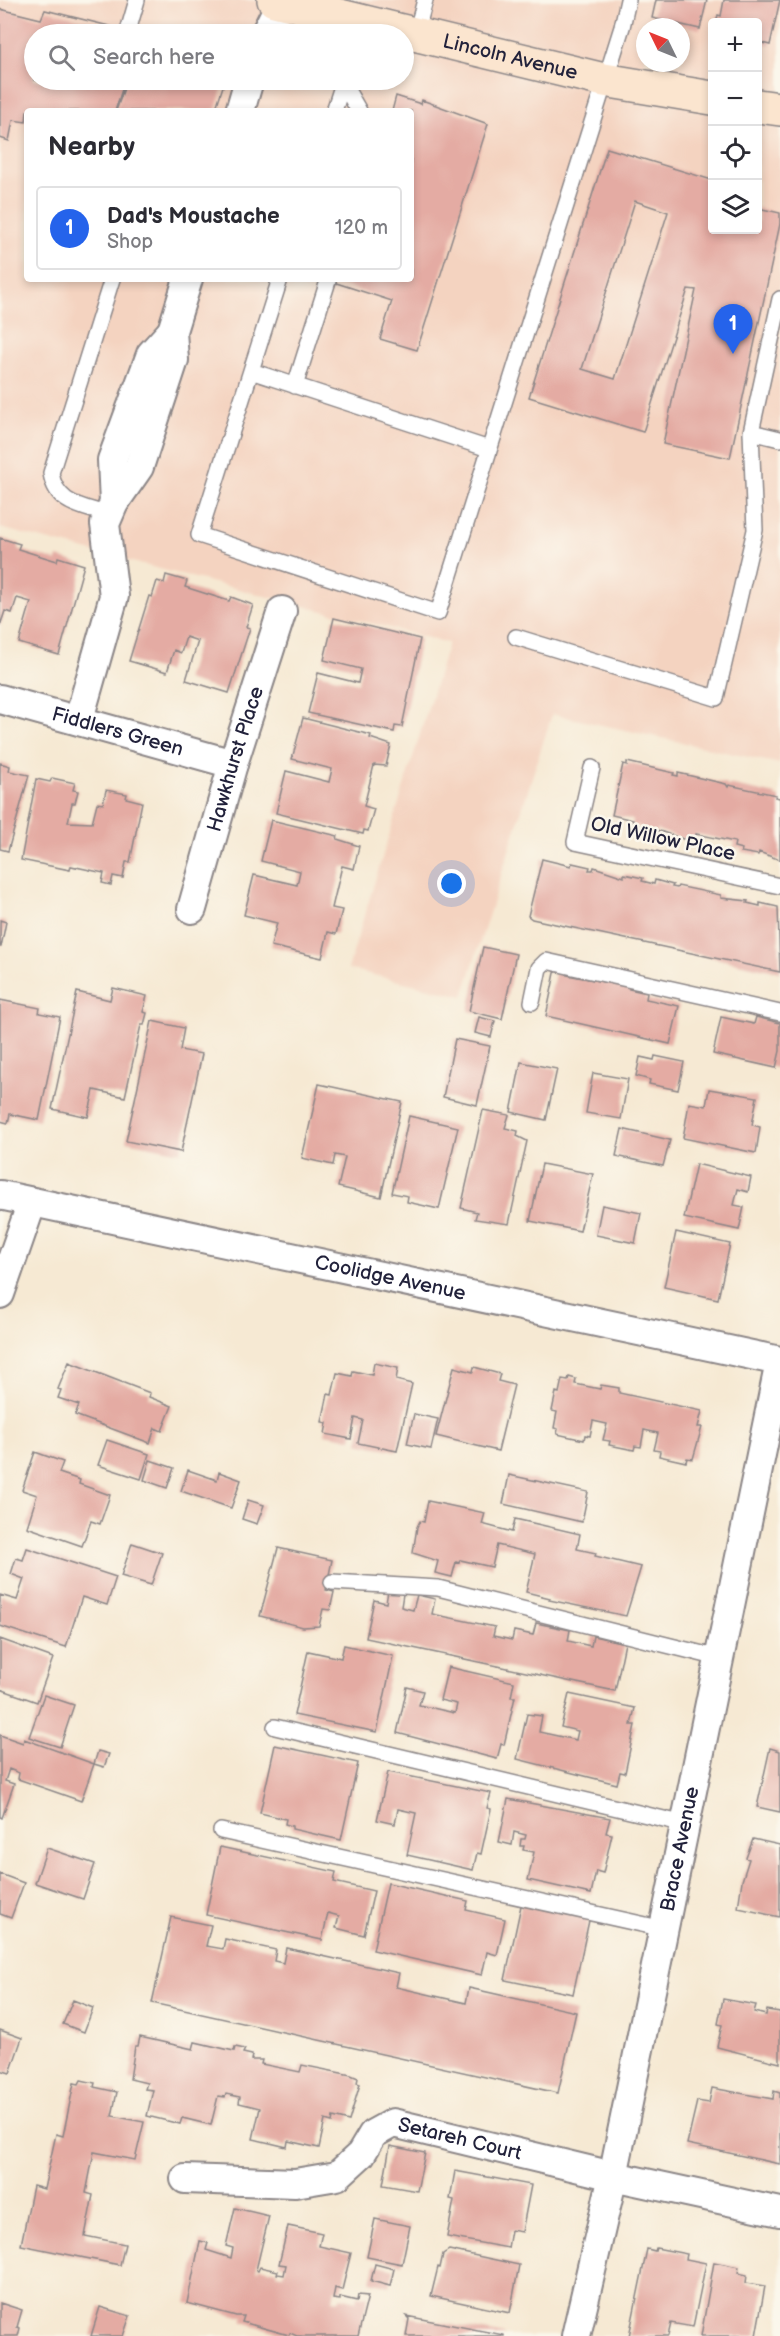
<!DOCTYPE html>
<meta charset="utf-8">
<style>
:root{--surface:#fff;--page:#f7f7f7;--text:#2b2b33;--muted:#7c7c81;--line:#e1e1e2;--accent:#2563eb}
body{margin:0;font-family:"Balsamiq Sans",sans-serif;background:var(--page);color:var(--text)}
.controls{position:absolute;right:18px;top:18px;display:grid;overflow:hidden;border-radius:6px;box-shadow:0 3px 9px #0003}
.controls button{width:54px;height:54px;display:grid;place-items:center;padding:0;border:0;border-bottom:2px solid var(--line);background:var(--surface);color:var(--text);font:30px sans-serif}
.compass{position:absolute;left:636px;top:18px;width:54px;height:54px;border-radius:50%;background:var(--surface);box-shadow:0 3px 9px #0003;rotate:313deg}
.you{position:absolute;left:452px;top:884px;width:21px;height:21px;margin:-15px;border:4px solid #fff;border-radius:50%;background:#1a73e8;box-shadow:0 0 0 9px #1a73e833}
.badge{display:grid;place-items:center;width:39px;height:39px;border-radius:50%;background:var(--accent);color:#fff;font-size:20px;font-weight:700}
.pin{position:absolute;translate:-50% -50px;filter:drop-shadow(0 2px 3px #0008)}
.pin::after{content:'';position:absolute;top:32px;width:21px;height:18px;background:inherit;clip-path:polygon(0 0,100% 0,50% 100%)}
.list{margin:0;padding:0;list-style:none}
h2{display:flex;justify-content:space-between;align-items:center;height:78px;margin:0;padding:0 24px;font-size:26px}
h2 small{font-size:20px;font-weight:400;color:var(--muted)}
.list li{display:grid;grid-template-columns:39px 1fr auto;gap:18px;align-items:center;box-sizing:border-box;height:84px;margin:0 12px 12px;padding:0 12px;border:2px solid var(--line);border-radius:6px}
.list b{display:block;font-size:22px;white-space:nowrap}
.list p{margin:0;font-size:20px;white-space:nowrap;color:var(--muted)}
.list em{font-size:20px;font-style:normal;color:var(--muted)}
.icon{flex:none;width:33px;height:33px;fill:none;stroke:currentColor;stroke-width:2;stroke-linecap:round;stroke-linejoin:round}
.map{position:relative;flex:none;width:780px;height:2336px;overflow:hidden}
.search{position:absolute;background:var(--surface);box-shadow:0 3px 9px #0003;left:24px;top:24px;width:390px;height:66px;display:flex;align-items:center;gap:15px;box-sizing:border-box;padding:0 21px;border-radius:33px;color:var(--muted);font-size:22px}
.panel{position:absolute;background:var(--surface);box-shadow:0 3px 9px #0003;left:24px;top:108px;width:390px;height:174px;border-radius:6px}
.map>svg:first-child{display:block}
</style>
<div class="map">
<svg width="780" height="2336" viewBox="0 0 780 2336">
<rect width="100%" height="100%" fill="#fbf7ec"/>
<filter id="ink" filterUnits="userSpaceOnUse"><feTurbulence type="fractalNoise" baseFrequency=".0167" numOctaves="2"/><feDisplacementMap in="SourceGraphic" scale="12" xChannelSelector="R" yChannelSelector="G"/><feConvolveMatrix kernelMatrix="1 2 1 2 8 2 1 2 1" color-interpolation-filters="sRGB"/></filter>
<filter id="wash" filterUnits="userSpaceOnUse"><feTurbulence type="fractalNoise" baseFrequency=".008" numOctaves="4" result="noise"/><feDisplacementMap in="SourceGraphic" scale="24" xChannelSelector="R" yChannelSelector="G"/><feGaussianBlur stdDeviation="1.35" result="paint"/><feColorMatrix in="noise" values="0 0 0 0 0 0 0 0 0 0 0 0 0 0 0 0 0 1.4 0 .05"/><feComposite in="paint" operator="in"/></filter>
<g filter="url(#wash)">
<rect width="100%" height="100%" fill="#f6e9d3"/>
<path fill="#f4d3c0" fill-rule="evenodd" d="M0,0h780v764l-228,-50 -89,282 -115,-27 100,-326 -448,-115zM712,22h46v208h-46zM645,27h36v36h-36zM34,34h370v46h-370zM27,111h384v168h-384z"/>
<g id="blocks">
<path fill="#e4aba3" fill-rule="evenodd" d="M656,0h51l-7,29 -48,-11z
M724,0h56l-10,45 -12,-3v-20h-42l2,-7 3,1z
M0,9l41,10 4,-9 96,24h-107v46h91l-10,31h-88l-1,11 -13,-2 -4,21 -9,-3z
M127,80h98l-10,31h-99z
M396,96l25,8 1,-4 66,24 -71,226 -37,-11 12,-38 -68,-22h87v-168h-19z
M607,148l105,32v50h46v-22l22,5v11l-50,234 -67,-14 33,-154 -8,-1 -45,143 -114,-35zM635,201l33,11 -53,167 -33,-10z
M0,538l20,6 -2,5 39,12 1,-4 26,8 -25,90 -40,-12 12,-41 -14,-4 -5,15 -7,-2 -5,15z
M166,575l21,6 -2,6 44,14 2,-4 22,8 -7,22 4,1 -21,65 -43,-13 12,-39 -12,-4 -5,16 -7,-3 -7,22 -38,-11 20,-65 3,1 5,-16 7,2z
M334,618l86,21 -18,88 -7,-1 -1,6 -86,-19 10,-40 40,10 3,-14 -37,-9z
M303,718l68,17 -1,3 21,7 -5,21 -12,-1 -10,41 10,3 -6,22 -4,-1 -1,4 -87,-21 10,-42 43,11 3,-13 -40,-10z
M627,762l47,11 -1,2 5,1v-3l48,11 2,3 1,-2 47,10 -1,2 5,1v62l-21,-8 -1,3 -17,-3 1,-3 -8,-2 1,-5 -39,-8 -1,5 -8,-2 -1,3 -29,-10v3l-18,-4 1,-3 -8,-1 1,-5 -21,-5 11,-51 4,1z
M0,763l10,3 -1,5 20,4 -21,76 -8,-2z
M52,778l23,5 -2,7 5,1 -3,12h-3l-4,19 24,1 5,-20 6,1 3,-14 21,4 -1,4 16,4 -12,60h-4l-3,16 -10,-2 -2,9 -9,-2 2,-10 -33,-7 -1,4 -49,-10 15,-81 14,3z
M271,820l67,16 -1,3 22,7 -5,23 -12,-3 -10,42 10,2 -6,24 -8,-2 -6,26 -51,-12 6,-23 -33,-8 10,-40 43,10 3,-14 -39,-10z
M542,859l29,7 1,-3 18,4 -1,3h4l1,-3 30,10v-3l19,4 -1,3 12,3 1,-4 18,5 -1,2 5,1 1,-2 43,9v3l27,3 -1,2 13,3v-3l18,4 2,65 -248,-53 -4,-3z
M0,920l6,2 -5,25h-1z
M483,947l33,7 -14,65 -33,-8z
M558,971l10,2 -1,2 63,12 -1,2 18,4 -1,6 33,7 -9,38 -124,-28 9,-43z
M113,988l34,8 -4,16 4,1 -3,12h-3l-16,72 -31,-7 -6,27 -36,-8 25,-117 33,8z
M0,1000l40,8 -1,5 21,4 -21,103 -29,-6 -2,9 -8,-2z
M479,1017l16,4 -4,16 -16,-4z
M721,1017l33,7 2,-7 24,6v28l-4,17 -63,-14z
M152,1021l32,7 -4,22 22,4 -21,98 -55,-11z
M455,1039l35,7 -13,59 -34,-8z
M655,1056l29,6 -6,28 -29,-6 1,-4 -14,-4 4,-19 14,3z
M521,1062l36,7 -11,51 -35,-8z
M593,1073l35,6 -7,40 -35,-6z
M319,1084l83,18 -21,95 -43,-10 7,-30 -10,-2 -2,10 -31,-7z
M709,1089l48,8 -5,28 8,2 -4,26 -73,-15 6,-35 17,3z
M483,1110l26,5 -4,13 13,3 -1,5 10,5 -18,83 -34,-5 2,-7 -16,-4z
M409,1116l49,11 -19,82 -32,-7 1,-6 -16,-3z
M622,1129l48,11 -7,26 -47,-10z
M542,1164l51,10 -13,57 -50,-10z
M696,1164l55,13 -3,15 -10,-3 -4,16 10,2 -5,23 -55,-12z
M602,1205l39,8 -6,30 -39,-8z
M676,1232l54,12 -12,55 -54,-12z
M69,1362l81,31 -1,4 23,9 -10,25 -7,-3 -5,15 -75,-28 4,-10 -21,-7 3,-8 -3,-1z
M374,1363l24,5 -2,12 16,4 -15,67 -39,-8 5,-23 -8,-2 -4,21 -26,-5 2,-11 -5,-1 6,-28 4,1 5,-22 15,3 1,-5 19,4z
M454,1367l19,5 1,-5 26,7 -2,7 16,4 -16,66 -62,-15z
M569,1377l7,2 -1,5 25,5 1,-4 18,3v5l83,18 -4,16h4l-9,32 -6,-1 -1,4 -27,-6 1,-5 -6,-1 4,-17 -14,-3 -3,17 -6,-1 -1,4 -25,-5 1,-4 -7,-1 4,-16 -14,-3 -3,15 -5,-1 -1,5 -27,-6 1,-5 -4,-1 3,-16 -5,-1 4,-19 3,1 3,-14 6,1z
M414,1414l24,5 -7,30 -24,-5z
M107,1440l42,14 -8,25 -43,-14z
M35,1452l28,10 -4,11 21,7 -1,4 31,11 -10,29 -9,-3 -9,25 -55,-19 10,-32 -15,-5z
M150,1460l24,8 -7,20 -23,-8z
M188,1470l29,10 2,-8 22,8 -10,28 -50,-17z
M509,1475l79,17 -6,30 -79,-18z
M248,1500l16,5 -7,19 -15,-5z
M428,1501l57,12 -3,11 30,8 3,-13 65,15 -3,15 19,4 -1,3 46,11 -15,49 -77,-16 1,-2 -24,-6 9,-38 -38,-9 -5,22 -32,-7 -1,3 -3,-1 -4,15 -17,-4 3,-12 -25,-8 4,-26 3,-6 4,1z
M132,1543l30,10 -11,32 -30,-9z
M27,1548l89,29 -9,28 -25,-8 -16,50 -66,-21v-31l17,5 7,-21 -13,-5 5,-16 7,2z
M278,1548l54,12 -6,30 8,2 -4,18 -7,-1 -4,17 -16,1 -43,-11z
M388,1591l15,3 -2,13 12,3 4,-15 18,4 -3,15 63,13 -2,9 19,4 2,-9 19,4 3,-12 34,7 -2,11 23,5 2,-10 32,7 -10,48 -249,-53 8,-38 12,3z
M0,1639l53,19 -16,44 -37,-13z
M344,1645l49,11 -16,76 -83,-17 14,-64 33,7z
M448,1667l66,15 -3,15h4l-11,48 -3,-1 -4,15 -100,-26 10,-46 16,4 -4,14 36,8 2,-9 -17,-4z
M569,1694l66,14 -4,17h4l-10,48 -5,-1 -3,12 -100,-25 10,-45 15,2 -3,16 37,8 2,-9 -17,-4z
M44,1695l30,10 -14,42 -31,-10z
M0,1735l23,8 1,-4 70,25 4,-13 11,3 -5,13 -10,-3 -13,37 -63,-22 1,-6 -10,-4 -4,12 9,3 -12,34 -2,-1z
M275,1745l83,18 -17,77 -49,-11v-3l-7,-2 1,-5 -26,-6z
M770,1748l10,3v61l-23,-5z
M388,1772l103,21 -4,15 4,1 -10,45 -4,-1 -4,17 -66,-15 9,-42 -18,-4 -3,15 -18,-4z
M508,1799l102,19 -4,15 6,1 -9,39 -7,-2 -5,23 -63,-14 6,-28 -11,-2 1,-4h-4l1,-7h4l1,-4 -12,-3 -2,13 -13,-3z
M753,1839l27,6v72l-42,-9 4,-27 7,-22 -3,-1z
M220,1847l116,25 -2,10 40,9 -10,44 -28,-7 3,-12 -11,-3 -6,27 -116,-25z
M47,1848l48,16 -12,35 -48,-16z
M0,1874l24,9 -13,35 -11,-4z
M388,1883l80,18 -2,9 39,9 -8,36 -10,-3 -5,23 -109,-25z
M522,1901l68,15 -17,78 -68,-14z
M171,1917l40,8 -5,21 17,3 2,-10 51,11 -2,11 9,2 3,-15 113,25 -3,14 70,16 3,-15 107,24 -18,81 -406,-90z
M723,1999l33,6 -2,7 12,3 1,-5 13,2v51l-63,-16 5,-22 -4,-1z
M73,2000l20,8 -9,24 -21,-8z
M0,2030l22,8 -12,35 -10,-3z
M140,2037l53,12 2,-7 39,9 1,-4 10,2 -2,4 9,2 -1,5h11l-1,4 39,8 2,-7 49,10 7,3 -1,5 3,1 -11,37 -16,-4 -1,5 -7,-2 -6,28 -31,-7 -1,6 -34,-8 7,-31 -21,-5 1,-6 -14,-3 -1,3 -7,-1 -7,29 -29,-7 -2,6 -33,-8 6,-26 -8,-1 2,-6 -17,-4 5,-33h3z
M81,2080l14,3 -1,4 23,5 -5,24 32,6 -9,38 -41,-8 -8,41 7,2 -8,41 40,8 -5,21 -99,-20 12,-59 11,3 12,-55 7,2 11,-53 5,1z
M712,2088l61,11 1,-8 6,2v71l-93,-20 10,-43 12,2z
M390,2146l35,7 -8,38 -34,-6z
M455,2171l76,14 -9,47 -11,-2 -3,18 -61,-11 7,-37 -4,-1z
M235,2208l34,8 -13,54 2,1 2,-4 18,4 -1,3 7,1 2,-10 -7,-1 9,-38 34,7 -3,13 32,7 -9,37 -7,-2 -2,11 7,1v-3l17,4 1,-6 10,1 -10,40h-61l-7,-3 -1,2 -47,-13 2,-6h-8l-49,-13 13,-62 8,2 -2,7 25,8 2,-10 -7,-2z
M375,2219l35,7 -8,38 -35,-7z
M656,2248l31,6 -1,5 20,4 -13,64 -22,-4 -3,13h-39l18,-87 8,2z
M449,2250l70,15 -9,48 -79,-17 7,-29 2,1 3,-14z
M714,2262l25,5 -1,6 9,2 -1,8 19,3 -9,50h-55z
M375,2264l19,5 -4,17 -19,-5z
M0,2303l22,7 -5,17 3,1 -2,8h-18z
M100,2307l30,9 -7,20h-32z
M406,2316l98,19v1h-98l3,-17z"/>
</g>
</g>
<g filter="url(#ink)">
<use href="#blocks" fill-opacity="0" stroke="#8c8687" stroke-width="1.5"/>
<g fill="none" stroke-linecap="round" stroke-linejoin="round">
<g stroke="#8c8687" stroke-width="18">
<path id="lane" d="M128,31l9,-31
M416,34l9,-34
M343,83l16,28
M334,111l10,-31
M280,279l-81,256 239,78 184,-586 6,-27
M251,371l238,78
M295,386l33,-105
M751,432l29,7
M109,515c-27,-9 -53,-10 -58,-42l61,-194
M516,637l200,61 39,-168 -4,-98 29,-133
M592,768l-17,74 205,44
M532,1002l7,-34 7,-7 234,52
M332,1582l106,6 281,70
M275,1727l410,97
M221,1831l443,98"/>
</g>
<g stroke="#8c8687" stroke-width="32">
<g id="street">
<path d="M265,34l16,-32"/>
<path d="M240,111l9,-31"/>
<path d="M114,503l-2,-43 39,-106 21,-23"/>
<path id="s1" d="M0,699l233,65"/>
<path d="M79,719l35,-123 -9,-72 9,-21 25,-36 35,-107 -2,-29 16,-52"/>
<path id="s2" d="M192,909l41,-145 49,-153"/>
<path id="s3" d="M0,1195l780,166"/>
<path d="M0,1294l32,-92"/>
<path id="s4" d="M185,2179l110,4 42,-7 24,-22 12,-20 20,-11 220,53 167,36"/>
<path id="s5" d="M576,2336l37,-160 167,-814"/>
</g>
</g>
<g stroke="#8c8687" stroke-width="36">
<g id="secondary">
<path id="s6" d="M274,0l330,80 108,18"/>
<path d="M758,106l22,3"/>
</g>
</g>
<use href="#lane" stroke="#fff" stroke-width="15"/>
<use href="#street" stroke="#fff" stroke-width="28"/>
<use href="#secondary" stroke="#fbe5cf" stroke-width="33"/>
</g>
</g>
<g text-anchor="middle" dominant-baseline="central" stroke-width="5" stroke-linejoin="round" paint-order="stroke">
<g font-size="20" fill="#22223b" stroke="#fbf7ec">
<text stroke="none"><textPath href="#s6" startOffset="243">Lincoln Avenue</textPath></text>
<text stroke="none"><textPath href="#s1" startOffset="122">Fiddlers Green</textPath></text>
<text stroke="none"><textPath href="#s2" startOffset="156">Hawkhurst Place</textPath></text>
<text transform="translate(663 839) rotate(12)">Old Willow Place</text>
<text stroke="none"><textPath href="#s3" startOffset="399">Coolidge Avenue</textPath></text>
<text stroke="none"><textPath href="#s5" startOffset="498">Brace Avenue</textPath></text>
<text stroke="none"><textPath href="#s4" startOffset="300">Setareh Court</textPath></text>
</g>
</g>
</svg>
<div class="controls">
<button>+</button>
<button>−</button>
<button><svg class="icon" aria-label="locate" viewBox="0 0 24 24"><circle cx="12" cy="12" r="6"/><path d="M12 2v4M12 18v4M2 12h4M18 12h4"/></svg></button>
<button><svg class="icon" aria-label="layers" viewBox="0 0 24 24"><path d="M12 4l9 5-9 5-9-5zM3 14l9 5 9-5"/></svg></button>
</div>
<svg class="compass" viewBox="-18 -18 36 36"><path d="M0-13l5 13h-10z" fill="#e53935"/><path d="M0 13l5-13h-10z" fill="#7c7c81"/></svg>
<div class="you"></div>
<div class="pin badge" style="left:733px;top:354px">1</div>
<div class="search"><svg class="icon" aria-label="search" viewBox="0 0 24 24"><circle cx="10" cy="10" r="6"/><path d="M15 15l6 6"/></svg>Search here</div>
<section class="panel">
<h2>Nearby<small></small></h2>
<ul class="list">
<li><span class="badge">1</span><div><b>Dad's Moustache</b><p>Shop</p></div><em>120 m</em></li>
</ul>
</section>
</div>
